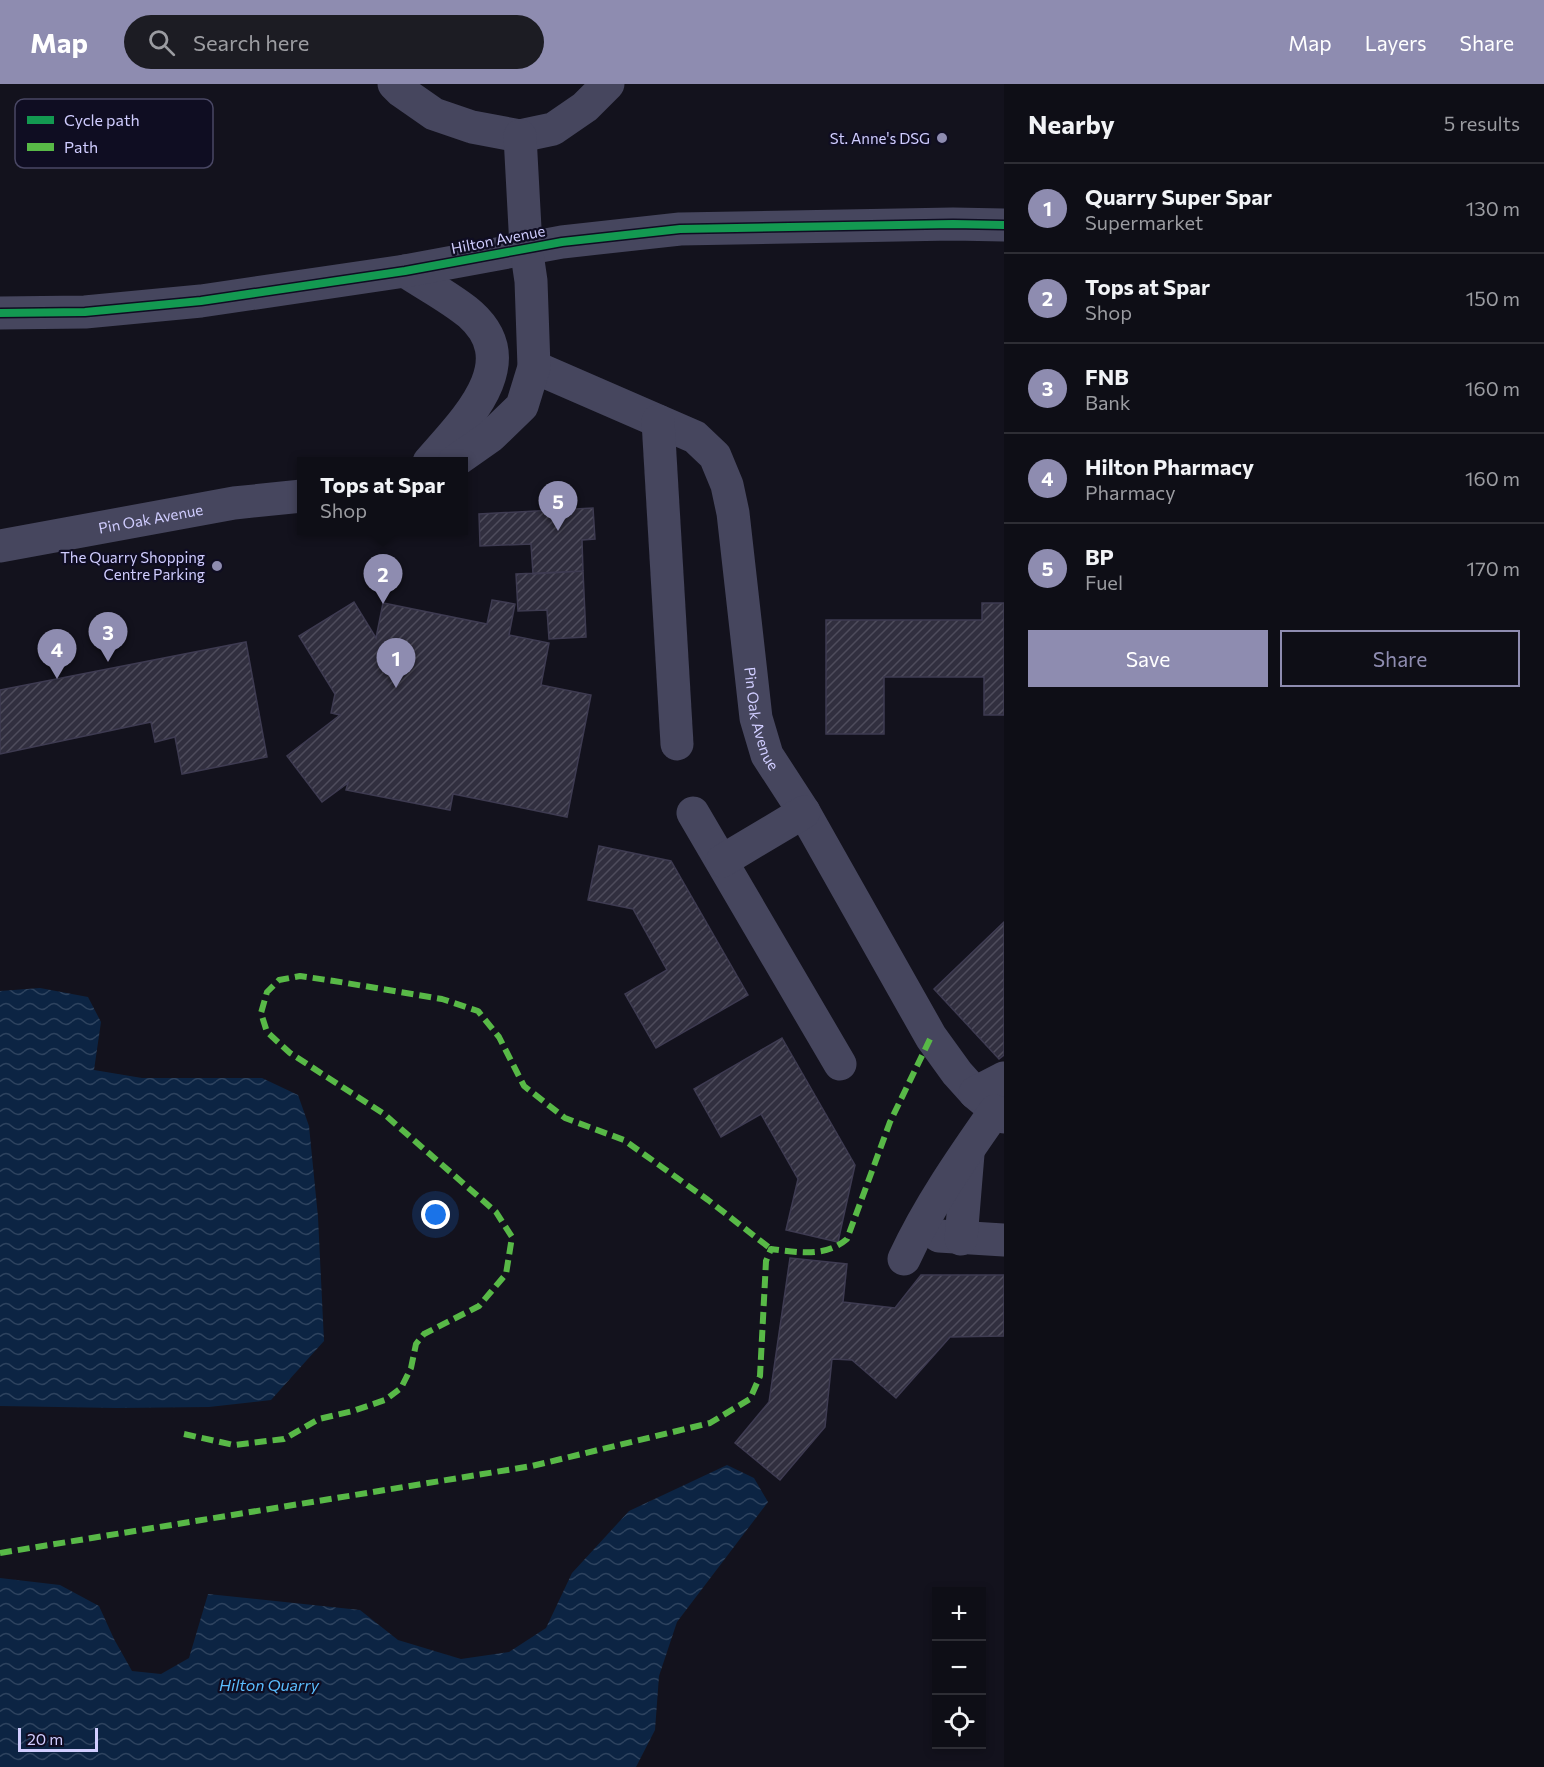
<!DOCTYPE html>
<meta charset="utf-8">
<style>
:root{--surface:#0e0e16;--page:#1c1c23;--text:#f1f3f6;--muted:#9b9ca1;--line:#2e2e35;--accent:#8e8cb0}
body{margin:0;font-family:Commissioner,sans-serif;background:var(--page);color:var(--text)}
.controls{position:absolute;right:18px;bottom:18px;display:grid;overflow:hidden;border-radius:0px;box-shadow:0 3px 9px #0003}
.controls button{width:54px;height:54px;display:grid;place-items:center;padding:0;border:0;border-bottom:2px solid var(--line);background:var(--surface);color:var(--text);font:30px sans-serif}
.scale{position:absolute;left:18px;bottom:15px;width:80px;box-sizing:border-box;padding-left:6px;border:3px solid #d0cdff;border-top:0;font-size:16px;line-height:21px;white-space:nowrap;color:#d0cdff;-webkit-text-stroke:4px #0f0d22;paint-order:stroke}
.you{position:absolute;left:436px;top:1131px;width:21px;height:21px;margin:-15px;border:4px solid #fff;border-radius:50%;background:#1a73e8;box-shadow:0 0 0 9px #1a73e833}
.badge{display:grid;place-items:center;width:39px;height:39px;border-radius:50%;background:var(--accent);color:#fff;font-size:20px;font-weight:700}
.pin{position:absolute;translate:-50% -50px;filter:drop-shadow(0 2px 3px #0008)}
.pin::after{content:'';position:absolute;top:32px;width:21px;height:18px;background:inherit;clip-path:polygon(0 0,100% 0,50% 100%)}
.popup{position:absolute;left:297px;top:373px;width:171px;height:78px;box-sizing:border-box;display:grid;place-content:center;border-radius:0px;background:var(--surface);filter:drop-shadow(0 2px 4px #0005);font-size:20px;white-space:nowrap;color:var(--muted)}
.popup b{font-size:22px;color:var(--text)}
.popup::after{content:'';position:absolute;left:50%;top:100%;margin-left:-12px;border:12px solid transparent;border-top-color:var(--surface)}
.list{margin:0;padding:0;list-style:none}
h2{display:flex;justify-content:space-between;align-items:center;height:78px;margin:0;padding:0 24px;font-size:26px}
h2 small{font-size:20px;font-weight:400;color:var(--muted)}
.list li{display:grid;grid-template-columns:39px 1fr auto;gap:18px;align-items:center;box-sizing:border-box;height:90px;padding:0 24px;border-top:2px solid var(--line)}
.list b{display:block;font-size:22px;white-space:nowrap}
.list p{margin:0;font-size:20px;white-space:nowrap;color:var(--muted)}
.list em{font-size:20px;font-style:normal;color:var(--muted)}
.actions{display:flex;gap:12px;padding:18px 24px}
.actions a{flex:1;padding:14px 0;border:2px solid var(--accent);border-radius:0px;text-align:center;font-size:21px;color:var(--accent)}
.actions .main{background:var(--accent);color:#fff}
.icon{flex:none;width:33px;height:33px;fill:none;stroke:currentColor;stroke-width:2;stroke-linecap:round;stroke-linejoin:round}
.map{position:relative;flex:none;width:1004px;height:1683px;overflow:hidden}
header{display:flex;align-items:center;gap:36px;box-sizing:border-box;height:84px;padding:0 30px;background:var(--accent);color:#fff}
header strong{font-size:28px}
nav{display:flex;gap:33px;margin-inline-start:auto;font-size:21px}
.search{width:420px;height:54px;background:var(--page);display:flex;align-items:center;gap:15px;box-sizing:border-box;padding:0 21px;border-radius:33px;color:var(--muted);font-size:22px}
main{display:flex}
aside{flex:1;background:var(--surface)}
.map>svg:first-child{display:block}
</style>
<header>
<strong>Map</strong>
<div class="search"><svg class="icon" aria-label="search" viewBox="0 0 24 24"><circle cx="10" cy="10" r="6"/><path d="M15 15l6 6"/></svg>Search here</div>
<nav><a>Map</a><a>Layers</a><a>Share</a></nav>
</header>
<main>
<div class="map">
<svg width="1004" height="1683" viewBox="0 0 1004 1683">
<defs>
<pattern id="water-waves" width="16" height="10" patternUnits="userSpaceOnUse" patternTransform="scale(1.5)"><rect width="16" height="10" fill="#0c2443"/><path d="M0 5q4-4 8 0t8 0" fill="none" stroke="#2e435f"/></pattern>
<pattern id="building-hatch" width="6" height="6" patternUnits="userSpaceOnUse" patternTransform="scale(1.5)"><rect width="6" height="6" fill="#312f3f"/><path d="M-1 1l2-2M0 6l6-6M5 7l2-2" fill="none" stroke="#4e4c5c"/></pattern>
</defs>
<rect width="100%" height="100%" fill="#13121d"/>
<path fill="url(#water-waves)" d="M40,904l48,9 13,25 -7,48 48,8h120l36,17 11,31 9,91 6,124 -53,59 -62,7 -92,1 -117,-2v-415z
M727,1381l27,13 14,24 -91,120 -18,54 -4,54 -19,37h-636v-189l60,7 39,21 15,33 18,32 29,3 28,-16 19,-64 152,16 38,30 63,19 48,-7 37,-24 26,-55 57,-62z"/>
<path fill="url(#building-hatch)" stroke="#3e3b51" stroke-width="1.5" d="M593,424l2,31 -13,1 1,31 -50,3 -2,-30 -51,2 -1,-32z
M583,487l3,66 -37,2 -2,-29 -29,1 -2,-37z
M492,516l23,4 -6,31 40,8 -8,42 50,10 -24,122 -114,-23 -3,16 -104,-20 2,-7 -26,19 -35,-46 53,-41 -9,-2 4,-19 -36,-58 55,-34 22,36 7,-35 104,21z
M982,519h22v112h-20v-38h-100v57h-58v-114h156z
M246,558l21,115 -85,17 -7,-37 -20,5 -4,-20 -151,32v-64z
M599,762l72,15 77,134 -92,53 -31,-54 42,-24 -34,-61 -45,-9z
M1004,838v133l-5,4 -65,-70z
M782,954l73,127 -17,77 -52,-12 12,-51 -37,-65 -40,23 -27,-48z
M790,1174l57,6 -4,38 52,6 26,-33h83v61l-54,1 -54,61 -44,-38 -20,-1 -7,68 -45,53 -45,-37 34,-41z"/>
<g fill="none" stroke-linecap="round" stroke-linejoin="round">
<g stroke="#46465e" stroke-width="33">
<path d="M394,0l7,7 33,23 38,13 48,9 33,-7 32,-22 23,-23"/>
<path d="M405,187c21,14 46,27 65,43 56,50 -7,108 -41,148"/>
<path d="M0,229l85,-1 116,-11 204,-30 157,-29 118,-13 273,-5 51,1"/>
<path id="s1" d="M534,283l161,70 20,19 12,29 6,28 23,205 11,37 37,57 127,225 26,36 18,20 29,24"/>
<path d="M658,337l19,323"/>
<path d="M454,378l37,-26 31,-30 12,-39 -3,-86 -5,-34 -6,-111"/>
<path id="s2" d="M0,462l234,-43 68,-7"/>
<path d="M693,729l147,251"/>
<path d="M722,777l82,-49"/>
<path d="M975,1009l29,-15"/>
<path d="M939,1152l65,4"/>
<path d="M961,1155l7,-85"/>
<path d="M904,1175c24,-52 58,-101 91,-148"/>
</g>
<path stroke="#58b947" stroke-width="6" stroke-dasharray="12 6" stroke-linecap="butt" d="M184,1350l50,11 50,-6 35,-20 34,-8 32,-11 16,-12 10,-20 5,-24 8,-10 55,-28 27,-32 6,-37 -16,-25 -112,-98 -94,-61 -23,-21 -6,-19 6,-21 12,-12 21,-4 34,5 108,18 36,12 21,26 25,49 41,32 59,22 84,60 63,49
M0,1469l532,-87 178,-43 40,-24 10,-23 6,-115 5,-12c27,3 54,9 76,-10l43,-117 41,-85"/>
<g stroke="#0f0d22" stroke-width="11">
<path id="cycleway" d="M0,229l85,-1 116,-11 204,-30 157,-29 118,-13 273,-5 51,1"/>
</g>
<use href="#cycleway" stroke="#139951" stroke-width="8"/>
</g>
<g fill="#8e8cb0" stroke="#0f0d22" stroke-width="2">
<circle cx="942" cy="54" r="6"/>
<circle cx="217" cy="482" r="6"/>
</g>
<g text-anchor="middle" dominant-baseline="central" stroke-width="4.5" stroke-linejoin="round" paint-order="stroke">
<g font-size="15" fill="#d0cdff" stroke="#0f0d22" text-anchor="end">
<text x="930" y="54">St. Anne's DSG</text>
<text x="205" y="473">The Quarry Shopping<tspan x="205" dy="17">Centre Parking</tspan></text>
</g>
<g font-size="15" fill="#d0cdff" stroke="#0f0d22">
<text transform="translate(498 155) rotate(-11)">Hilton Avenue</text>
<text stroke="none"><textPath href="#s2" startOffset="153">Pin Oak Avenue</textPath></text>
<text stroke="none"><textPath href="#s1" startOffset="471">Pin Oak Avenue</textPath></text>
</g>
<g font-size="16" font-style="italic" fill="#5bbeff" stroke="#0f0d22">
<text x="269" y="1600">Hilton Quarry</text>
</g>
</g>
<rect x="15" y="15" width="198" height="69" rx="9" fill="#0f0d22" stroke="#494764" stroke-width="1.5"/>
<rect x="27" y="32" width="27" height="8" fill="#139951"/>
<rect x="27" y="59" width="27" height="8" fill="#58b947"/>
<g font-size="16" fill="#d0cdff">
<text x="64" y="42">Cycle path</text>
<text x="64" y="69">Path</text>
</g>
</svg>
<div class="controls">
<button>+</button>
<button>−</button>
<button><svg class="icon" aria-label="locate" viewBox="0 0 24 24"><circle cx="12" cy="12" r="6"/><path d="M12 2v4M12 18v4M2 12h4M18 12h4"/></svg></button>
</div>
<div class="scale">20 m</div>
<div class="you"></div>
<div class="pin badge" style="left:396px;top:604px">1</div>
<div class="pin badge" style="left:383px;top:520px">2</div>
<div class="popup"><b>Tops at Spar</b>Shop</div>
<div class="pin badge" style="left:108px;top:578px">3</div>
<div class="pin badge" style="left:57px;top:595px">4</div>
<div class="pin badge" style="left:558px;top:447px">5</div>
</div>
<aside>
<h2>Nearby<small>5 results</small></h2>
<ul class="list">
<li><span class="badge">1</span><div><b>Quarry Super Spar</b><p>Supermarket</p></div><em>130 m</em></li>
<li><span class="badge">2</span><div><b>Tops at Spar</b><p>Shop</p></div><em>150 m</em></li>
<li><span class="badge">3</span><div><b>FNB</b><p>Bank</p></div><em>160 m</em></li>
<li><span class="badge">4</span><div><b>Hilton Pharmacy</b><p>Pharmacy</p></div><em>160 m</em></li>
<li><span class="badge">5</span><div><b>BP</b><p>Fuel</p></div><em>170 m</em></li>
</ul>
<div class="actions"><a class="main">Save</a><a>Share</a></div>
</aside>
</main>
